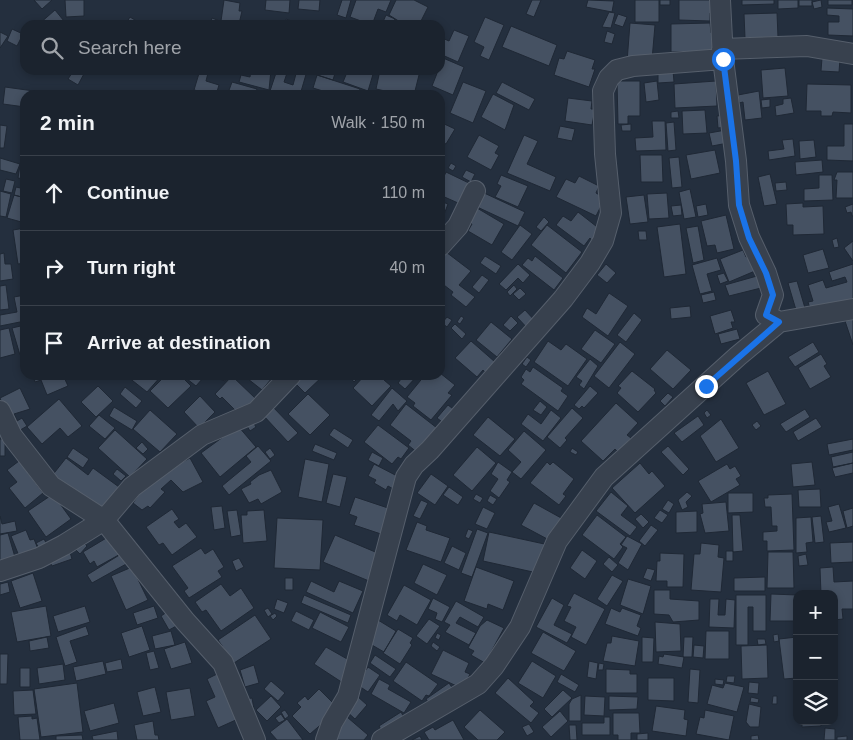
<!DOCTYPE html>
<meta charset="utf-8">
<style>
:root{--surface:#1b232e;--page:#282f3a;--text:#f1f3f6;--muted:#a0a4aa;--line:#39404a}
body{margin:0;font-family:Helvetica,sans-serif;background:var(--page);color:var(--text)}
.controls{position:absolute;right:15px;bottom:15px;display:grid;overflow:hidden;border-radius:10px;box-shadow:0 2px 8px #0003}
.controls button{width:45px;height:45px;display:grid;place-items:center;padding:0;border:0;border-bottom:1px solid var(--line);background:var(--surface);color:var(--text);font:25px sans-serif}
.stop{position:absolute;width:15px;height:15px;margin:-11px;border:4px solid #1a73e8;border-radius:50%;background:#fff}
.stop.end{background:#1a73e8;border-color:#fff;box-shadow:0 1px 5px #0008}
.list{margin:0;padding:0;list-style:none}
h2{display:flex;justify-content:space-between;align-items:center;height:65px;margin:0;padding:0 20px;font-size:21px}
h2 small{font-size:16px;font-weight:400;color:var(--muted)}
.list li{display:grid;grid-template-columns:32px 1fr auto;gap:15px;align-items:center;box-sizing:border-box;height:75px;padding:0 20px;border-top:1px solid var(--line)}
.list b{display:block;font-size:19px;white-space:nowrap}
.list em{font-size:16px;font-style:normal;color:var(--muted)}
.icon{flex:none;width:28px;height:28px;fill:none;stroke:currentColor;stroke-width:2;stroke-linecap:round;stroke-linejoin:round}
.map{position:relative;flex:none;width:853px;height:740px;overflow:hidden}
.search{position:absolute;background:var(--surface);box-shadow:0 2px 8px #0003;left:20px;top:20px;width:425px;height:55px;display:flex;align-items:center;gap:12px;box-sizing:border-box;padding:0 18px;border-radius:15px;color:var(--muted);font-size:19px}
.panel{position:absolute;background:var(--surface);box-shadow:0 2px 8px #0003;left:20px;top:90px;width:425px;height:290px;border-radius:15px}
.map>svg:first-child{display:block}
</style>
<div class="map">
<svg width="853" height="740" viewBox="0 0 853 740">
<rect width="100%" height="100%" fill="#242f3e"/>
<path fill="#455162" stroke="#1f2835" d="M34,0h18l-10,9z
M65,0h19v16l-18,1z
M224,0l16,3 -1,8h3l-3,13 -18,-3z
M266,0h24l-1,13 -24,-3z
M299,0h21l-1,11 -21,-2z
M342,0h9l-5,18 -9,-3z
M356,0h35l-5,12 -8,-3 -6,16 -22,-8z
M396,0h18l14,7 -9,18h-14l-16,-10z
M532,0h9l-7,17 -8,-3z
M588,0l26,1 -2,11 -26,-5z
M635,0h24v22h-24z
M660,0h10v5h-10z
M679,0h36v13h-5v8l-31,-1z
M742,0h32v4l-32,1z
M778,0h20v8l-20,1z
M799,0h13v6h-13z
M821,0l1,7 -8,2 -2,-7z
M828,0h24v5h-24z
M827,8l26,1v27l-25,-1v-13h11v-6l-12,-1z
M55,10l9,11 -5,4h-19l-1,-1z
M609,12l6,1 -4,15 -9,-1z
M777,13l1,24 -33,1 -1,-24z
M618,14l9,3 -4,10 -9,-3z
M386,15l9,4 -3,6 -10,-1z
M130,17l13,8h-18z
M485,17l19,8 -15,35 -9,-4 4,-9 -10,-5z
M212,18l18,7h-20z
M286,19l17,6h-19z
M630,23l25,2 -3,35 -25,2z
M710,23l1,10h4v18l-44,1v-28z
M511,26l46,19 -8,21 -47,-19z
M12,29l11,5 -6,12 -10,-5z
M454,30l15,6 -11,26 -18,-8v-17l9,4z
M607,31l8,3 -3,10 -8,-2z
M0,32l8,4 -8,12z
M567,51l28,9 -3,9h3l-6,18 -35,-12 5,-17 5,1z
M443,58l21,9 -11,28 -21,-9z
M822,58l18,1 -1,13 -18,-1z
M785,68l3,28 -25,2 -2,-28z
M74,70h12l-8,15 -10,-6z
M200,70l8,3 -2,8 13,4 -3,10 -22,-5z
M251,70h20l-2,20 -30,-8 2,-7 9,2z
M277,70h11l-4,12 9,3 4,-15 10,1 -7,24h-18l-12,-4z
M312,70h24l-3,10 -22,-7z
M348,70l26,1 -6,20 -25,-9z
M380,70l40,1 -6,24h-11l-27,-6z
M673,70l1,12 -16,1v-12z
M317,75l43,14 -2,6h-22l-23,-7z
M617,81h23v35h-12v8h-10z
M657,81l2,19 -13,2 -2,-19z
M716,81l1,25 -42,2 -1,-24z
M232,82l25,7 -2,6 -27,-2z
M463,82l23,9 -13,32 -23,-10z
M502,82l33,17 -6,11 -33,-17z
M807,84l44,1v28l-18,-1 -1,4h-11v-5h-15z
M5,87l29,4 -1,4h-8v12l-22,-3z
M261,91l19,4h-20z
M759,91l3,27 -17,2 -2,-18 -4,1 -1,-8z
M493,94l21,11 -9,25 -24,-13z
M568,98l24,3 -1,8h4l-3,16 -27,-4z
M791,98l3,15 -18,3 -1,-10 8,-2v-5z
M770,99v8l-8,1 -1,-8z
M705,110l2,23 -24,1 -1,-23z
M678,111l1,7h-8v-6z
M726,115l1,12 -9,1 -1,-12z
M652,121h13l1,29 -30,1 -1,-13 18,-1z
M440,122l15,7 -9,15 -6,-3z
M674,122l2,28 -8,1 -2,-28z
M631,124v7h-9l-1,-6z
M844,124h9v37l-26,-1v-14h17z
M0,125l7,1 -3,22h-4z
M560,126l15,3 -3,12 -15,-3z
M726,130l2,13 -16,3 -3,-13z
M479,135l20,11 -4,7 4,2 -8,15 -24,-13z
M524,135l14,6 -11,23 29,13 -6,14 -43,-18z
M793,139l2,17 -26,4 -1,-9 16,-2 -2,-9z
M814,140l2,17 -16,2 -1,-18z
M715,150l5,23 -29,6 -5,-24z
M22,153l3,1v25l-7,-1z
M640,155h22l1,27h-22z
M679,157l3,30 -10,1 -3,-30z
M0,158l20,6 -4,10 -16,-4z
M822,160l1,12 -27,3 -1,-13z
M451,163l5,3 -3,5 -5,-3z
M466,170l9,4 -4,8 -9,-5z
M446,172l27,13 -15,18 -18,-8v-10z
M837,172h16v26h-17l1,-18h-3z
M770,174l7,30 -13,2 -6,-29z
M501,175l27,11 -10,21 -23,-10 6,-11 -4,-2z
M819,175h13l1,25 -29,1v-12l15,-1z
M579,176l20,10 -3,7 9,5 -9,18 -40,-19 10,-18 9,4z
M6,179l9,2 -3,12 -9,-2z
M786,182l1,8 -11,1 -1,-8z
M16,187l9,2 -3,8 -8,-2z
M690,189l6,28 -12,2 -5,-27z
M0,191l11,3 -5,23 -6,-1z
M482,192l43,20 -7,14 -43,-20z
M667,193l2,25 -20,1 -2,-25z
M14,195l11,3v25l-18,-5z
M644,195l4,27 -18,2 -4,-27z
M440,201l8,3 -8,21z
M803,203v4l20,-1 1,28 -31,1v-10h-6l-1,-21z
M706,204l2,11 -10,2 -2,-11z
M853,204v12h-1l-1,-4 -4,1 -2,-6z
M681,205l1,10 -9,1 -2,-10z
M477,208l27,16 -12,21 -24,-14 4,-7 -3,-2z
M578,212l23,18 -8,11 -3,-3 -6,8 -28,-21 7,-9 8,5z
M726,215l8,34 -17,4 -2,-8 -8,1 -6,-25z
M544,217l5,5 -8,9 -5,-4z
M680,224l6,50 -22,3 -7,-50z
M520,225l12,9 -20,26 -11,-8z
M547,225l35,27 -16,21 -35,-28z
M698,226l6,34 -11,3 -7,-35z
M25,228v35l-7,1 -5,-34z
M638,231h8l1,9h-8z
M837,238l2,9 -5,1 -2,-8z
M853,241v20l-9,-13z
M823,249l6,19 -21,5 -5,-18z
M743,250l3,7 3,-1 6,15 -26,11 -9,-23z
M446,252l25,19 -12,14 16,12 -9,10 -15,-12 2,-3 -13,-10v-22z
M4,253l1,11h6l2,15 -13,2v-27z
M485,256l16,10 -5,8 -16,-11z
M535,256l28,22 -9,12 -32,-25 6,-7 4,3z
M717,258l4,12 -14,4 5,17 -12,3 -8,-29z
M518,264l12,11 -7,8 -5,-5 -12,12 -7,-6z
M606,264l10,9 -9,10 -10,-8z
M853,264v39l-41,12 -4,-13 5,-1 -5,-16 15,-5 3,8 21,-6 -2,-5 -13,4 -3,-9z
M724,273l4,8 -8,3 -3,-9z
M482,275l7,5 -10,13 -7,-6z
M757,276l4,12 -32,8 -4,-11z
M797,281l8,27 -9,2 -8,-27z
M6,285l3,24 -9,1v-24z
M514,285l3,4 -7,7 -3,-4z
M520,288l6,6 -7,6 -6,-6z
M714,292l2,8 -13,3 -2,-8z
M609,293l19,13 -20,30 -26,-19 5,-9 9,6z
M25,295v26l-25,5v-11l17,-3 -3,-15z
M690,306l1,11 -20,2 -1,-11z
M525,310l12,13 -8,7 -12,-13z
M731,310l4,12h-4l2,6 -18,6 -5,-18z
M634,313l8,7 -16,22 -9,-7z
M461,316l3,2 -4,6 -3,-2z
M511,316l7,7 -8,8 -7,-6z
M447,317l5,3 -5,7 -5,-4z
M853,319v26l-8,-24z
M491,322l21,17 -15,18 -21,-17z
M455,324l11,10 -4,5 -11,-11z
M25,325v29l-5,1 -8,-27z
M9,328l6,26 -15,4v-28z
M737,329l3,10 -19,5 -3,-10z
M595,330l20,14 -14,19 -20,-14z
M471,341l24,21 -9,11 -3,-3 -6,7 -22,-19z
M548,341l13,9 5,-6 21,15 -19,27 -34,-24z
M620,342l15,12 -26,34 -15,-12z
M813,342l6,10 -24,15 -7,-10z
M667,350l24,20 -18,19 -23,-20z
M821,354l6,10 -3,2 7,11 -21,12 -12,-21z
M527,357l4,3 -5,7 -4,-3z
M590,359l8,7 -14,23 -5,-4 3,-4 -6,-4z
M533,367l30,21 -2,3 7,5 -10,15 -37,-27 3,-4 -3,-3 5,-8 4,3z
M632,371l23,18 -1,1 2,3 -18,19 -21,-19 4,-5 -3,-2z
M768,371l18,33 -22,11 -18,-32z
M440,373l15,12 -7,8 4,2 -21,25 -18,-14 2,-3 -8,-6 18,-22h15z
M33,375h30l5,11 -21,9 -6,-15 -6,2z
M129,375h33l-15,17 -19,-15z
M166,375h14l11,11 -23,22 -18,-17z
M182,375h18l3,3 -7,8z
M209,375h18l-2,6z
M243,375h25l4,3 -10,12z
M303,375h21l-19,18 -10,-10z
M348,375h13l-7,7z
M365,375h23l-4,5 7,6 -19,20 -19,-18z
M404,375h14l-13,14 -7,-6z
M232,376l23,22 -16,16 -17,-17 -2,2 -5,-5z
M98,386l15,15 -17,16 -15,-15z
M590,386l8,7 -14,15 -2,-2 -3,3 -5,-4z
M125,387l17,14 -6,7 -16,-14z
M20,388l10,21 -16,5 3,6 -7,3 -10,-25z
M392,388l15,13 -9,10 -5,-7 -14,17 -8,-6z
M668,393l5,4 -8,9 -5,-5z
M308,394l22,21 -20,20 -22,-21z
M200,396l15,16 -16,16 -15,-16z
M59,399l23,27 -14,11 -8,-9 -18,16 -15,-17z
M540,401l7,6 -6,8 -8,-5z
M616,403l22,20 -11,12 4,3 -13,14 -3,-3 -12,12 -22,-20z
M406,404l31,24 -19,25 -10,-8 3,-4 -21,-16z
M448,405l9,7 -11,13 -9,-7z
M272,406l26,27 -10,9 -25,-27z
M114,407l23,14 -5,9 -23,-14z
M572,408l11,10 -18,20 2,2 -7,8 -13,-11z
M805,409l5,8 -24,15 -6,-8z
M150,410l27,24 -17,18 -27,-23z
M551,410l10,8 -18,23 -22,-17 7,-10 13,10z
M707,410l4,5 -4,3 -3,-5z
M99,415l16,13 -10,11 -16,-13z
M698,416l6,9 -22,17 -8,-9z
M488,417l27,22 -15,17 -27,-21z
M22,418l5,8 -10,6 -5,-8z
M816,418l6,9 -24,14 -5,-9z
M721,419l18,29 -23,14 -16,-26z
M757,421l4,5 -5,4 -4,-5z
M253,422l3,5 -6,4 -3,-5z
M378,425l31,23 -8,11 -3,-2 -6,7 -28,-22z
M238,426l18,21 -36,30 -19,-24z
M334,428l19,12 -5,8 -19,-13z
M115,430l32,29 -17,18 -32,-29z
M524,431l22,19 -25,29 -9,-7 9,-10 -13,-12z
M0,439h5v17h-5z
M853,439v11l-24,5 -2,-11z
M142,442l6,7 -5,5 -7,-6z
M315,444l22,9 -3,7 -22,-9z
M258,446l13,15 -42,34 -7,-9 29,-24 -5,-6z
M668,446l21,23 -6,6 -22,-23z
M477,447l19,16 -24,28 -19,-16z
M73,448l16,11 -6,9 -16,-11z
M270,448l5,7 -5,4 -5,-7z
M572,448l6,4 -2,3 -6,-3z
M372,452l11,6 -4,8 -11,-6z
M853,452v11l-20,4 -2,-10z
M66,458l22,17 5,-7 26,19 -19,26 -49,-36z
M190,458l13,24 -20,10 -12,-12 -10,9 4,3 -15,16 -2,-2 -6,4 -9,-7 16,-24z
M305,459l24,5 -7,38 -24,-5z
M19,461l24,32 -18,15 -16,-20 8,-6 -10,-12z
M498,462l14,10 -5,8 3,2 -11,16 -9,-7 8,-12 -7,-5z
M547,462l3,3 3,-3 21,17 -11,15 3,2 -7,9 -29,-22z
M812,462l3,23 -22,2 -2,-23z
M640,463l9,11 3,-3 13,15 -30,27 -23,-25z
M853,463v10l-18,4 -3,-9z
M374,464l27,14 -6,12 -7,-4 -2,4 -12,-7 2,-3 -8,-4z
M727,464l3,5 5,-3 6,10 -5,3 4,6 -29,17 -13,-21z
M117,469l9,7 -5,5 -8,-7z
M271,470l11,22 -21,12 -3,-5 -9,4 -8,-14 10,-5 -1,-2 9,-7z
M333,474l14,3 -7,30 -14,-4z
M431,474l17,12 -13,19 -18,-12z
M449,487l14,10 -5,8 -15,-10z
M820,489l1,18h-22l-1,-17z
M611,492l17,14 -7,9 16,12 -7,9 -34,-25z
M687,492l5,4 -6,6 2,5 -6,3 -4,-10z
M728,493h25v19l-25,1z
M53,494l18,25 -25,18 -18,-26z
M476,494l7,4 -3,5 -7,-4z
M792,494l2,56 -27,1v-10h-4v-9l14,-1v-5h-5l-1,-19h-6l-1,-9h4v-3z
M490,495l7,4 -4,6 -6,-4z
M355,497l36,12 -4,27 -33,-11 3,-8 -8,-3z
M421,500l7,3 -8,16 -7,-3z
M668,500l6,4 -5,9 -7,-4z
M726,502l3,29 -24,2 -5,-19 3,-1 -1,-9z
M534,503l29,16 -12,22 -30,-16z
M839,504l7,24 -17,4 -3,-10 6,-1 -4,-14z
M222,506l3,22 -11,2 -3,-23z
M483,507l12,6 -8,16 -12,-5z
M853,508v18l-6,2 -4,-17z
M172,509l7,10 -5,3 5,6 7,-5 11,14 -25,18 -9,-12 -4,2 -13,-18z
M237,510l4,25 -10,2 -4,-26z
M264,510l3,31 -24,2 -2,-28h6v-4z
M660,510l8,5 -6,8 -8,-5z
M697,511v21l-21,1v-21z
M641,514l8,8 -6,6 -8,-9z
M597,515l29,22 -6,7 3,3 -9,12 -32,-24z
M732,515h8l3,36 -10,1z
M0,516l2,8 13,-3 2,10 -17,3z
M821,516l3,26 -9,1 -3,-26z
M811,517l2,25 -7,1 1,9 -11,1v-35z
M277,518l46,2 -3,50 -46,-2z
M417,522l10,4 -1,4 24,8 -9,24 -35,-12z
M651,525l7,5 -13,16 -6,-5z
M468,529l5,2 -4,8 -4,-2z
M477,529l11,4 -16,44 -11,-4z
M26,530l4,10 4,-1 4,10 -19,7 -8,-20z
M489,532l60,13 -7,29 -59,-13z
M8,533l9,31 -17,4v-33z
M113,534l11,18 -27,15 -3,-6 -4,3 -7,-12z
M335,535l45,19 -11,27 -46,-19z
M627,536l15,8 -14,26 -10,-7 9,-15 -6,-3z
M79,538l8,8 -7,8 -9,-9z
M44,539l6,11 -8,4 -6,-11z
M853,542v20l-22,1 -1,-20z
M701,543l18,2 -1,12 6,1 -3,34 -30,-2 3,-36h6z
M452,546l14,7 -7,17 -15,-7z
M201,548l4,6 8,-5 11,18 -6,4 4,6 -33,21 -5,-7 4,-3 -16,-22z
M582,550l15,11 -12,18 -15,-11z
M726,551h7v10h-7z
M70,552l2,7 -20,7 -3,-6z
M768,552h25l1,36h-27z
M660,553l24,1 -1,33h-16v-6h-11l1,-20h3z
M121,554l7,9 -36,20 -5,-8z
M806,554l2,11 -9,1 -1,-10z
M609,557l9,8 -6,7 -9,-8z
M239,558l5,9 -8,4 -4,-10z
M423,564l24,11 -10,20 -23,-12z
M132,567l16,33 -22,10 -15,-34z
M476,567l38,14 -11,29 -15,-6 -1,5 -23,-8z
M833,567l1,15 19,-1v28h-11l1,10 -9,1v-26h-13l-1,-26z
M647,568l8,2 -4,11 -8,-3z
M33,573l9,28 -22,7 -9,-27z
M612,575l11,6 -16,25 -10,-7z
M765,577v14h-31v-13z
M285,578h8v12h-8z
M628,579l23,7 -8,28 -23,-9z
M311,581l23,11 5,-11 24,10 -10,22 -47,-21z
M8,582l2,10 -10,3v-11z
M221,584l9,12 11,-8 13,20 -33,23 -15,-21 -4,2 -7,-10z
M404,585l27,15 -14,25 -17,-10 -3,6 -10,-6z
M654,590h16v9l29,2v19l-26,2 -4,-7 -15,-1z
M574,593l31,16 -19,36 -15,-8 5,-10 -12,-6 7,-14 -4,-1z
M771,594l26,1v26h-27z
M304,595l47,20 -3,8 -47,-20z
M736,595h30v36h-13v-24h-5v38h-12z
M433,598l17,9 -8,15 -7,-3 2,-6 -9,-4z
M552,598l12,7 -10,20 18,9 -5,9 -31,-16z
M277,599l11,4 -4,10 -10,-4z
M710,599h9l-1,16h7l1,-16 9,1 -1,28 -25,-1z
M456,601l28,16 -6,10 -18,-10 -4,6 20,10 -7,12 -24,-13 5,-7 -6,-3z
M46,606l5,30 -34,6 -6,-30z
M85,606l5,16 -32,10 -5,-16z
M154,606l4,12 -21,7 -4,-12z
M173,608l9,15 -13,7 -8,-14z
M268,608l4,6 -4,3 -4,-7z
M611,608l9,4 2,-4 19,7 -4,11 4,2 -3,8 -33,-12z
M296,611l18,9 -5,10 -18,-9z
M320,612l29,15 -8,15 -29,-14z
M275,613l2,3 -4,4 -3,-4z
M255,615l16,24 -37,24 -16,-23z
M429,619l11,7 -13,18 -11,-8z
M378,620l18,11 -12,21 -19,-11z
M487,620l17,8 -19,35 -14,-8 3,-4 -6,-3 12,-22z
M655,622l25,2 1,27 -25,1z
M86,626l3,9 -19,6 7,21 -12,4 -9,-29z
M142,626l8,24 -21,7 -8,-24z
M398,629l15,9 -3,5 2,2 -12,19 -17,-11z
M171,631l4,14 -20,4 -3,-13z
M706,631h23v28h-24z
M543,632l33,19 -12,20 -33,-18z
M437,633l4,2 -2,5 -4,-2z
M778,634l1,7 -5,1 -1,-7z
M612,636l27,5 -4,25 -32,-5 4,-18h4z
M47,637l2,11 -19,3 -1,-10z
M642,637l12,1 -1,24h-11z
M684,637h9l-1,20h-9z
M797,637v41l-13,1 -5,-40z
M757,639h8l1,5 -8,1z
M185,642l7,21 -21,6 -7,-20z
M433,642l7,5 -3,4 -6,-5z
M694,645l10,1 -1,12 -10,-1z
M767,645l1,33 -26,1 -1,-33z
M326,647l30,17 -13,19 -29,-19z
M443,650l26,13 -4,9 5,2 -7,15 -32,-15z
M154,651l5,17 -9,2 -4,-17z
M0,654h8l-1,30h-7z
M664,654l20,3 -2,11 -24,-4 1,-8 4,1z
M375,655l21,14 -6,8 -20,-14z
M121,659l2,10 -16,3 -2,-9z
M103,661l3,13 -30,7 -3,-14z
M532,661l24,15 -13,22 -25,-15z
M589,661l9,2 -2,16 -9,-2z
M406,662l32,22 -9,12 -3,-1 -4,6 -29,-20z
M599,663l5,1 -1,6h-5z
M63,664l2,16 -26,4 -2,-16z
M254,665l5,18 -14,4 -5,-17z
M368,667l12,8 -12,17 -12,-8z
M20,668h10v19h-10z
M606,669l24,1v4h7v19h-31z
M690,669l10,1 -2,33 -10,-1z
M221,672l17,47 -20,9 -12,-27 9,-4 -8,-18z
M561,674l18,11 -4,7 -18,-10z
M727,676h8l-1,7 -8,-1z
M508,678l26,24 -4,4 9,7 -8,10 -36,-30z
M648,678h26v23l-26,-1z
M379,679l11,6 -2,4 23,13 -7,11 -33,-19z
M715,679l9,1 -1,5 -8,-1z
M271,681l14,12 -7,8 -14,-12z
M749,682l10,1 -1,11 -10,-1z
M77,683l6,49 -42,5 -7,-48z
M449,683l6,9 -23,16 -6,-9z
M725,683l19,4 -7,25 -30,-8 5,-19 11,3z
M155,687l6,25 -18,4 -6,-24z
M190,688l5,28 -24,4 -5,-28z
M319,689l20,20 -29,25 -18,-18 9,-9 -4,-4 8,-7 3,4z
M33,690l3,24 -22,1 -1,-24z
M563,690l9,8 -20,19 -8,-8z
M581,695v26h-12v-17l3,-5z
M271,696l10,11 -14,14 -11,-11z
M357,696l10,9 -12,14 -10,-9z
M585,696l20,1 -1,19 -20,-1z
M609,696l29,1 -1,12 -28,1z
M773,696h4v8h-5z
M751,697l8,2 -1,4 -8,-1z
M252,698l2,11 -7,1 -2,-11z
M114,703l5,20 -29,8 -6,-20z
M749,704l12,3 -2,20h-9l-4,-5z
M656,706l29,4 -1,9 4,1 -2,16 -34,-5z
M285,710l4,6 -4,3 -4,-7z
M480,710l25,22 -8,8h-19l-14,-13z
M705,710l29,6 -5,24 -33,-6 4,-17 4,1z
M560,711l8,10 -17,16 -9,-10z
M401,712l6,11 -22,14 -6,-11z
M613,713h26l1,20h-9v7h-13v-5h-5z
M281,714l4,6 -6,3 -4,-5z
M32,716v3l5,-1 3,22h-20l-2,-23z
M347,717l21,18 -4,5h-30z
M604,717h6v18h-28v-12h22z
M287,719l16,21h-26l-7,-8z
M453,720l11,20h-35l-5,-8 9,-5 2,3z
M153,721l2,14h3l1,5h-22l-3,-15z
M802,721h19v5l-19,1z
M529,724l5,8 -7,4 -5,-9z
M569,725h7l1,15h-7z
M825,728l10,1v11h-11z
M117,731l1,9h-25l-1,-4z
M648,733v7h-11v-6z
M82,735l1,5h-27v-4z
M758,735l1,5h-8v-4z
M420,736l2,4h-10z
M847,736v4h-10v-3z"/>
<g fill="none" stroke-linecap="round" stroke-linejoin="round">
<g stroke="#565f6c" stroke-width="22">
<path id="minor" d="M722,49l85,-3 46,8
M440,246l18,-20 17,-35
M779,322l74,-13
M0,411l12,25 39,50 53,34 81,101 38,42 32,77
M0,571l39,-13 25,-13 40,-25 28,-33 70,-52 54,-23 35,-37
M326,740l6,-17 16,-27 58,-219 8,-12 16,-15 133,-151 27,-36 13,-22 8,-28 -6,-59 -2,-63 6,-13 8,-8 16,-4 90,-7
M382,740l96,-56 16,-18 26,-39 37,-86 47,-64 134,-121 41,-34 -13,-7 7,-20 -7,-22 -17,-36 -10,-32 -3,-44 -13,-102 -3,-59"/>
</g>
<use href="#minor" stroke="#38414e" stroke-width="20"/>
</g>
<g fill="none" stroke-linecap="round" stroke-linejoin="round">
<path stroke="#1a73e8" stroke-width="6" d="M706,386l73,-64 -13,-7 7,-20 -7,-22 -17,-35 -10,-33 -3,-44 -13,-102"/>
</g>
</svg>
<div class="controls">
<button>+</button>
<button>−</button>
<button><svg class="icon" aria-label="layers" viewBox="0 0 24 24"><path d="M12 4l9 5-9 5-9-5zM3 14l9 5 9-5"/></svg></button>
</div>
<div class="stop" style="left:723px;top:59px"></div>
<div class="stop end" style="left:706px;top:386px"></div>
<div class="search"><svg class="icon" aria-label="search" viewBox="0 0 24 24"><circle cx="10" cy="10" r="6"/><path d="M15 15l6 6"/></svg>Search here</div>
<section class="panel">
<h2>2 min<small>Walk · 150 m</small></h2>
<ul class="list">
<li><svg class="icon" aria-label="ahead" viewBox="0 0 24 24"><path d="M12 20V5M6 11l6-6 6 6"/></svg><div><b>Continue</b></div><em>110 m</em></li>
<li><svg class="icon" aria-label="right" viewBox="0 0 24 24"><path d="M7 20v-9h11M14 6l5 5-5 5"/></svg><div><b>Turn right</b></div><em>40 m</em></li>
<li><svg class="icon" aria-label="arrive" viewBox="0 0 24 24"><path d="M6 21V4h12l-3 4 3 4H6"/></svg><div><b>Arrive at destination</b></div></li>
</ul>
</section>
</div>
